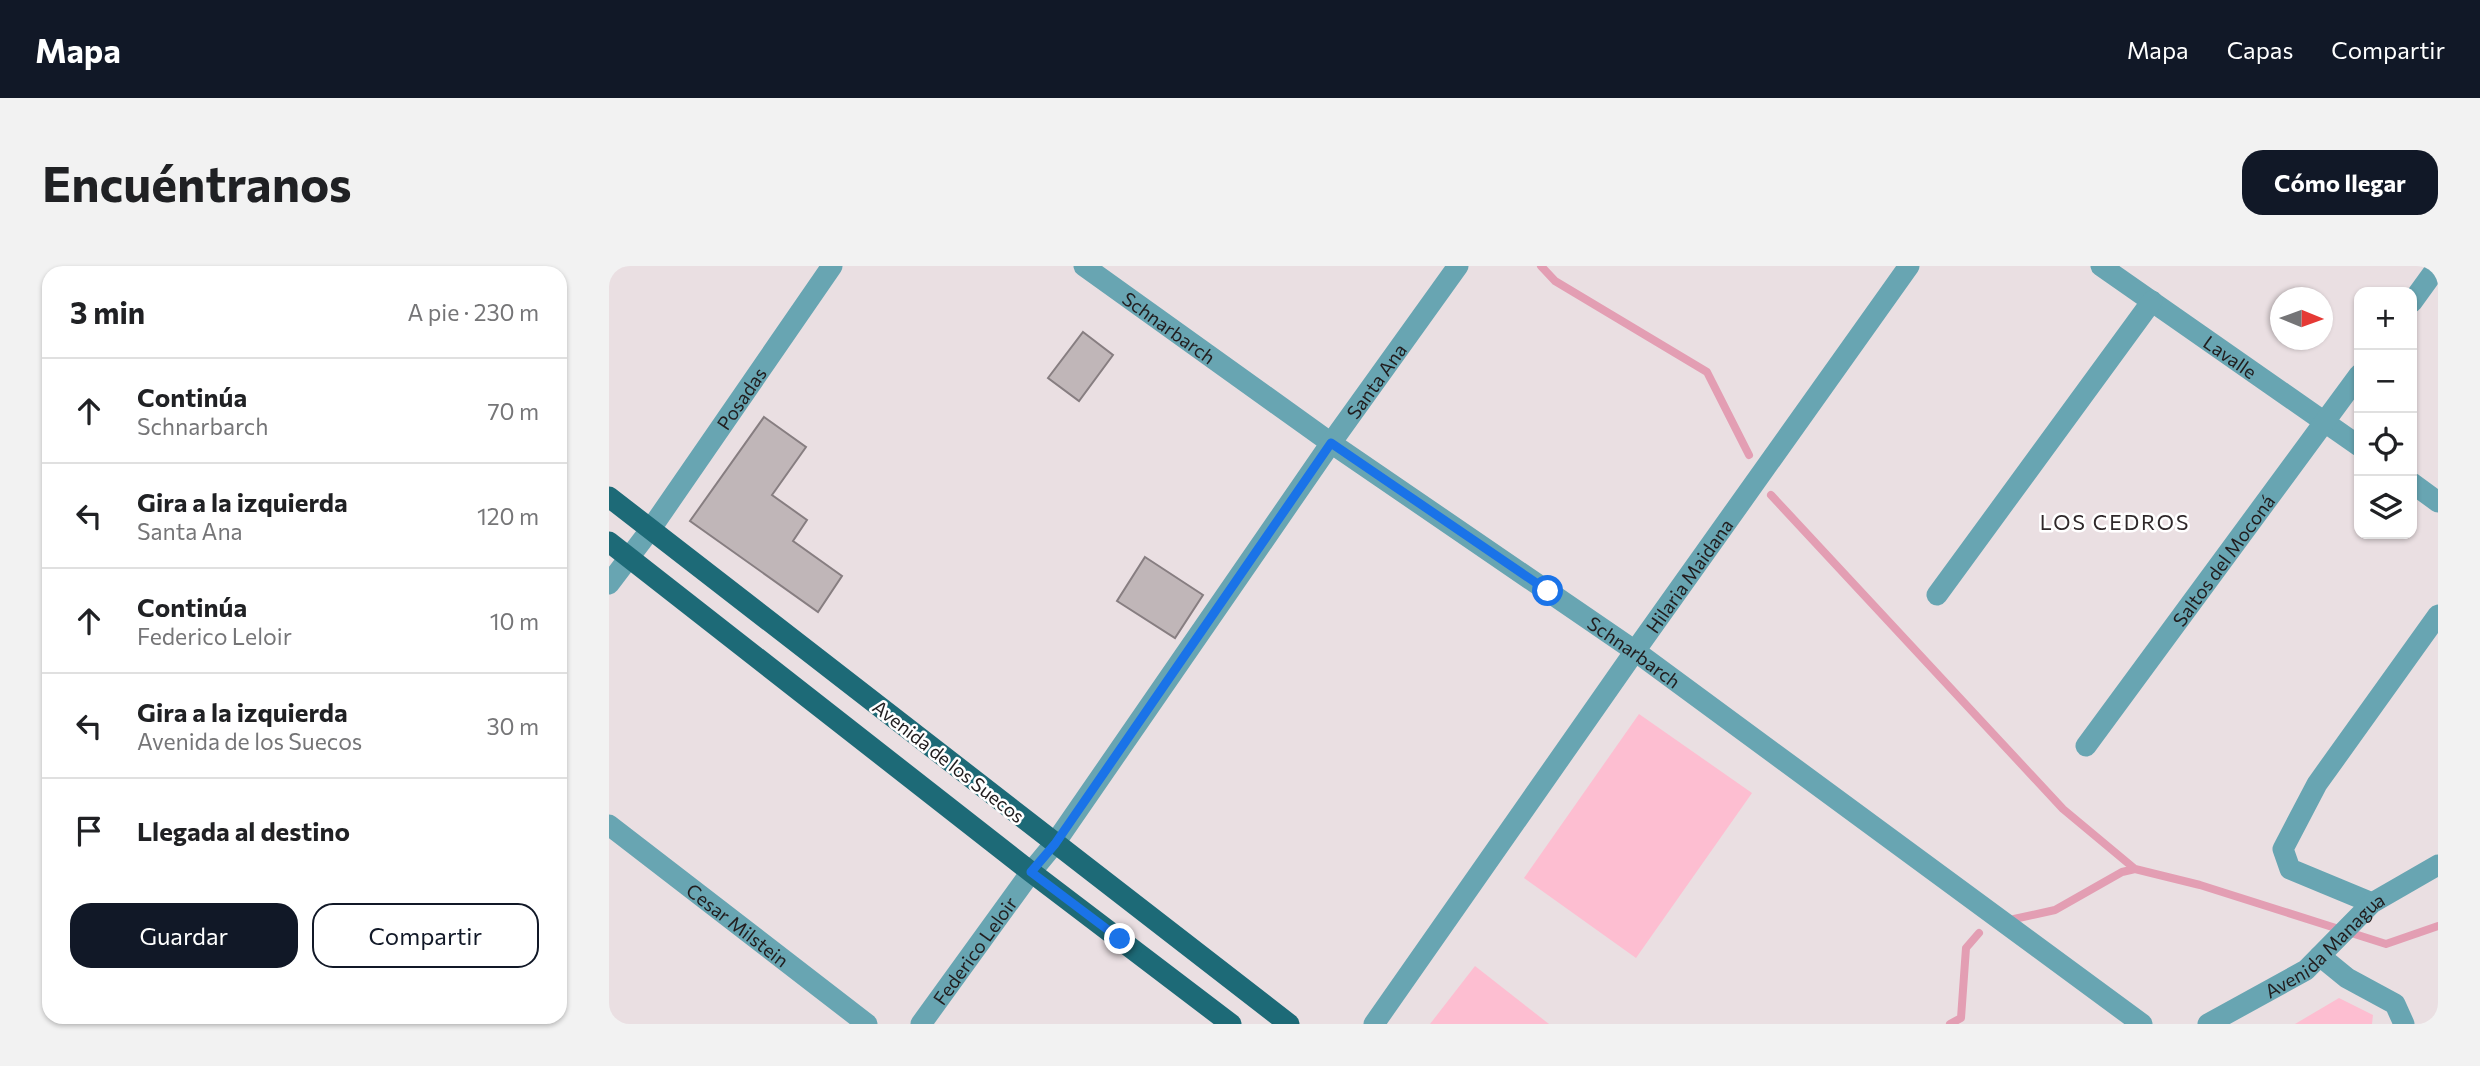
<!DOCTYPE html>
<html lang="es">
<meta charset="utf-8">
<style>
:root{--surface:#fff;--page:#f2f2f2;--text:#202124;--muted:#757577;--line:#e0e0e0;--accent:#111827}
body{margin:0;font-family:Commissioner,sans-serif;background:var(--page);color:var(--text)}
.controls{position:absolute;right:21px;top:21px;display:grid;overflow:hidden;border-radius:14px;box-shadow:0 2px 5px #0004}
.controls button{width:63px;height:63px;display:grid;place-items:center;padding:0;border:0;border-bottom:2px solid var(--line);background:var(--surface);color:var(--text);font:35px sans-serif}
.compass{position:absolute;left:1661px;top:21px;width:63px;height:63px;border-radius:50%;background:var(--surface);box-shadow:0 2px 5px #0004;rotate:91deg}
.stop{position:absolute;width:21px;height:21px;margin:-16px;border:5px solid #1a73e8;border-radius:50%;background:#fff}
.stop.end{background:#1a73e8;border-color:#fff;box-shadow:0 2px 7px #0008}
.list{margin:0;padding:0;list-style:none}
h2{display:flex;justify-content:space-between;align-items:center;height:91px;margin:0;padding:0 28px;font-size:30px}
h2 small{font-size:23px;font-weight:400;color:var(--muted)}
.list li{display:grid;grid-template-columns:46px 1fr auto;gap:21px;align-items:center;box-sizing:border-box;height:105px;padding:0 28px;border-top:2px solid var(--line)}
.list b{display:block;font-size:26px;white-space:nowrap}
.list p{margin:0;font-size:23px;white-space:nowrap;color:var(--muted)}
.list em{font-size:23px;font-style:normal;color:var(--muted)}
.actions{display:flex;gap:14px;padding:21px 28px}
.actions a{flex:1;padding:16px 0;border:2px solid var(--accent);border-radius:21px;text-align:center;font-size:24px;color:var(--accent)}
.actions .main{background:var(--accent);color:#fff}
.icon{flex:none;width:38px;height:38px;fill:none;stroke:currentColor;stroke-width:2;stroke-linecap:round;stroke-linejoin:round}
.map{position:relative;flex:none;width:1829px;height:758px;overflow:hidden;border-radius:21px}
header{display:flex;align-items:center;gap:42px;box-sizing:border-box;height:98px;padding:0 35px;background:var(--accent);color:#fff}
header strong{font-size:33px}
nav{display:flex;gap:38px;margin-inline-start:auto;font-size:24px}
.intro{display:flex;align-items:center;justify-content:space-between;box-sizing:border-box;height:168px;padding:0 42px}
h1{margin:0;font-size:49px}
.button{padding:18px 32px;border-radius:21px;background:var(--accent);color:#fff;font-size:24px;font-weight:700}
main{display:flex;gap:42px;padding:0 42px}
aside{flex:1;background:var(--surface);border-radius:21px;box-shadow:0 2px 5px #0004}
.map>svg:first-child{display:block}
</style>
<header>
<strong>Mapa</strong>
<nav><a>Mapa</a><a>Capas</a><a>Compartir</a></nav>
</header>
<div class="intro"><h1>Encuéntranos</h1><a class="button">Cómo llegar</a></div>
<main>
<aside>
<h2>3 min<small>A pie · 230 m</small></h2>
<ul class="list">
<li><svg class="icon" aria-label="ahead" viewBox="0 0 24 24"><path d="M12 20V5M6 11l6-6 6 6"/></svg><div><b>Continúa</b><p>Schnarbarch</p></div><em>70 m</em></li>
<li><svg class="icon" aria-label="left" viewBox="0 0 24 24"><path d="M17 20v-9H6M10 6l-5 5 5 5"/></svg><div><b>Gira a la izquierda</b><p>Santa Ana</p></div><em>120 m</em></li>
<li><svg class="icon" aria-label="ahead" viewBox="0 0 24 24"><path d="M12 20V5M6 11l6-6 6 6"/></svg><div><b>Continúa</b><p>Federico Leloir</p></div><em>10 m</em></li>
<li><svg class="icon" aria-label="left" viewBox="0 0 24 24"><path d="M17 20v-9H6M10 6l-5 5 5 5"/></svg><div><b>Gira a la izquierda</b><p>Avenida de los Suecos</p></div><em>30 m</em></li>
<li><svg class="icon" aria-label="arrive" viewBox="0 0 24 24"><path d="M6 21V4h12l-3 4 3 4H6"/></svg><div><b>Llegada al destino</b></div></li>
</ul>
<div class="actions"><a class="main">Guardar</a><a>Compartir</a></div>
</aside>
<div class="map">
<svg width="1829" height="758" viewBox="0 0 1829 758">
<rect width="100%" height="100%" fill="#eadfe2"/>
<path fill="#fdbed1" d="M1030,448l113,79 -116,165 -112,-80z
M866,700l74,58h-119z
M1730,732l34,17 -1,9h-77z"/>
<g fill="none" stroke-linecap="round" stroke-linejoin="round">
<path stroke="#e39eb3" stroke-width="8" d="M932,0l14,15 152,91 42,83
M1162,229l292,314 72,60 65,16 186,59 52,-18
M1405,653l41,-9 67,-38 13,-3
M1341,758l11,-6 5,-70 13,-15"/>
</g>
<path fill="#c0b6b8" stroke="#877e81" stroke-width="2" d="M474,66l30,23 -34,46 -31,-23z
M155,151l42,30 -34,48 35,25 -14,21 49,35 -24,36 -128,-91z
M536,291l58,38 -28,43 -58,-37z"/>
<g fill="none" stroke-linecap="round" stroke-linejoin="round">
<g stroke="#68a5b2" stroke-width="21">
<path id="s1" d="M475,0l247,177 304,208 507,373"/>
<path id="s2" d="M1492,0l258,180"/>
<path d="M1803,36l26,-36"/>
<path d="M1803,217l26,19"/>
<path id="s3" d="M0,318l41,-54 182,-264"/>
<path d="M1328,329l215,-294"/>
<path id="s4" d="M1477,480l273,-371"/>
<path id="s5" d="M0,559l258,199"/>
<path d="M1763,637l-82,-34 -7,-20 34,-65 121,-169"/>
<path d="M1711,690l27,22 48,26 9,20"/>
<path id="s6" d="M312,758l110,-152 24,-29 276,-400 127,-177"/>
<path id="s7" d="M765,758l261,-373 274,-385"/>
<path id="s8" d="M1599,758l98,-54 66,-67 66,-38"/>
</g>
<path stroke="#1d6a77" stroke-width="21" d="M0,231l680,527
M0,276l422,330 200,152"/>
</g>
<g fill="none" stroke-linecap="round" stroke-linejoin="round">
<path stroke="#1a73e8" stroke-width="9" d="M511,673l-89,-67 24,-28 276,-401 217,148"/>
</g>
<g text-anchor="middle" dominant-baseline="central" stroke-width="5" stroke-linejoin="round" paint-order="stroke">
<g font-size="19" fill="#211d1e" stroke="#fff">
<text stroke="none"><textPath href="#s1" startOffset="105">Schnarbarch</textPath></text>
<text stroke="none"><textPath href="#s2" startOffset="158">Lavalle</textPath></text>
<text stroke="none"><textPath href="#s6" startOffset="788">Santa Ana</textPath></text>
<text stroke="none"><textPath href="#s3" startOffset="228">Posadas</textPath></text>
<text stroke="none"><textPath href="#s4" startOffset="231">Saltos del Moconá</textPath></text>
<text stroke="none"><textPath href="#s7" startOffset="548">Hilaria Maidana</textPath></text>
<text stroke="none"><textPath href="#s1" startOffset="672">Schnarbarch</textPath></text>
<text transform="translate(340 495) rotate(38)">Avenida de los Suecos</text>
<text stroke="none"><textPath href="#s5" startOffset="163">Cesar Milstein</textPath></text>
<text stroke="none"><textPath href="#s8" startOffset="142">Avenida Managua</textPath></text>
<text stroke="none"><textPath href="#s6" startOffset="91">Federico Leloir</textPath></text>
</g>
<g font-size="21" letter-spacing="2" fill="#2f282a" stroke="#fff">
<text x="1506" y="255">LOS CEDROS</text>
</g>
</g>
</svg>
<div class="controls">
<button>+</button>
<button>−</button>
<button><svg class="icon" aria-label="locate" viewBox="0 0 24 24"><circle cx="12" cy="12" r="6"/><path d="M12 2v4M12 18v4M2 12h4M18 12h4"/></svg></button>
<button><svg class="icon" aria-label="layers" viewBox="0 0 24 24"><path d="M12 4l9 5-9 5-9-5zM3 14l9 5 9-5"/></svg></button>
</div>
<svg class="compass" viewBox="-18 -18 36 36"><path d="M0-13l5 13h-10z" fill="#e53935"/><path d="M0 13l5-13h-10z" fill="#757577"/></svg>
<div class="stop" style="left:939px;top:325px"></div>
<div class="stop end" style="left:511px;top:673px"></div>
</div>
</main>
